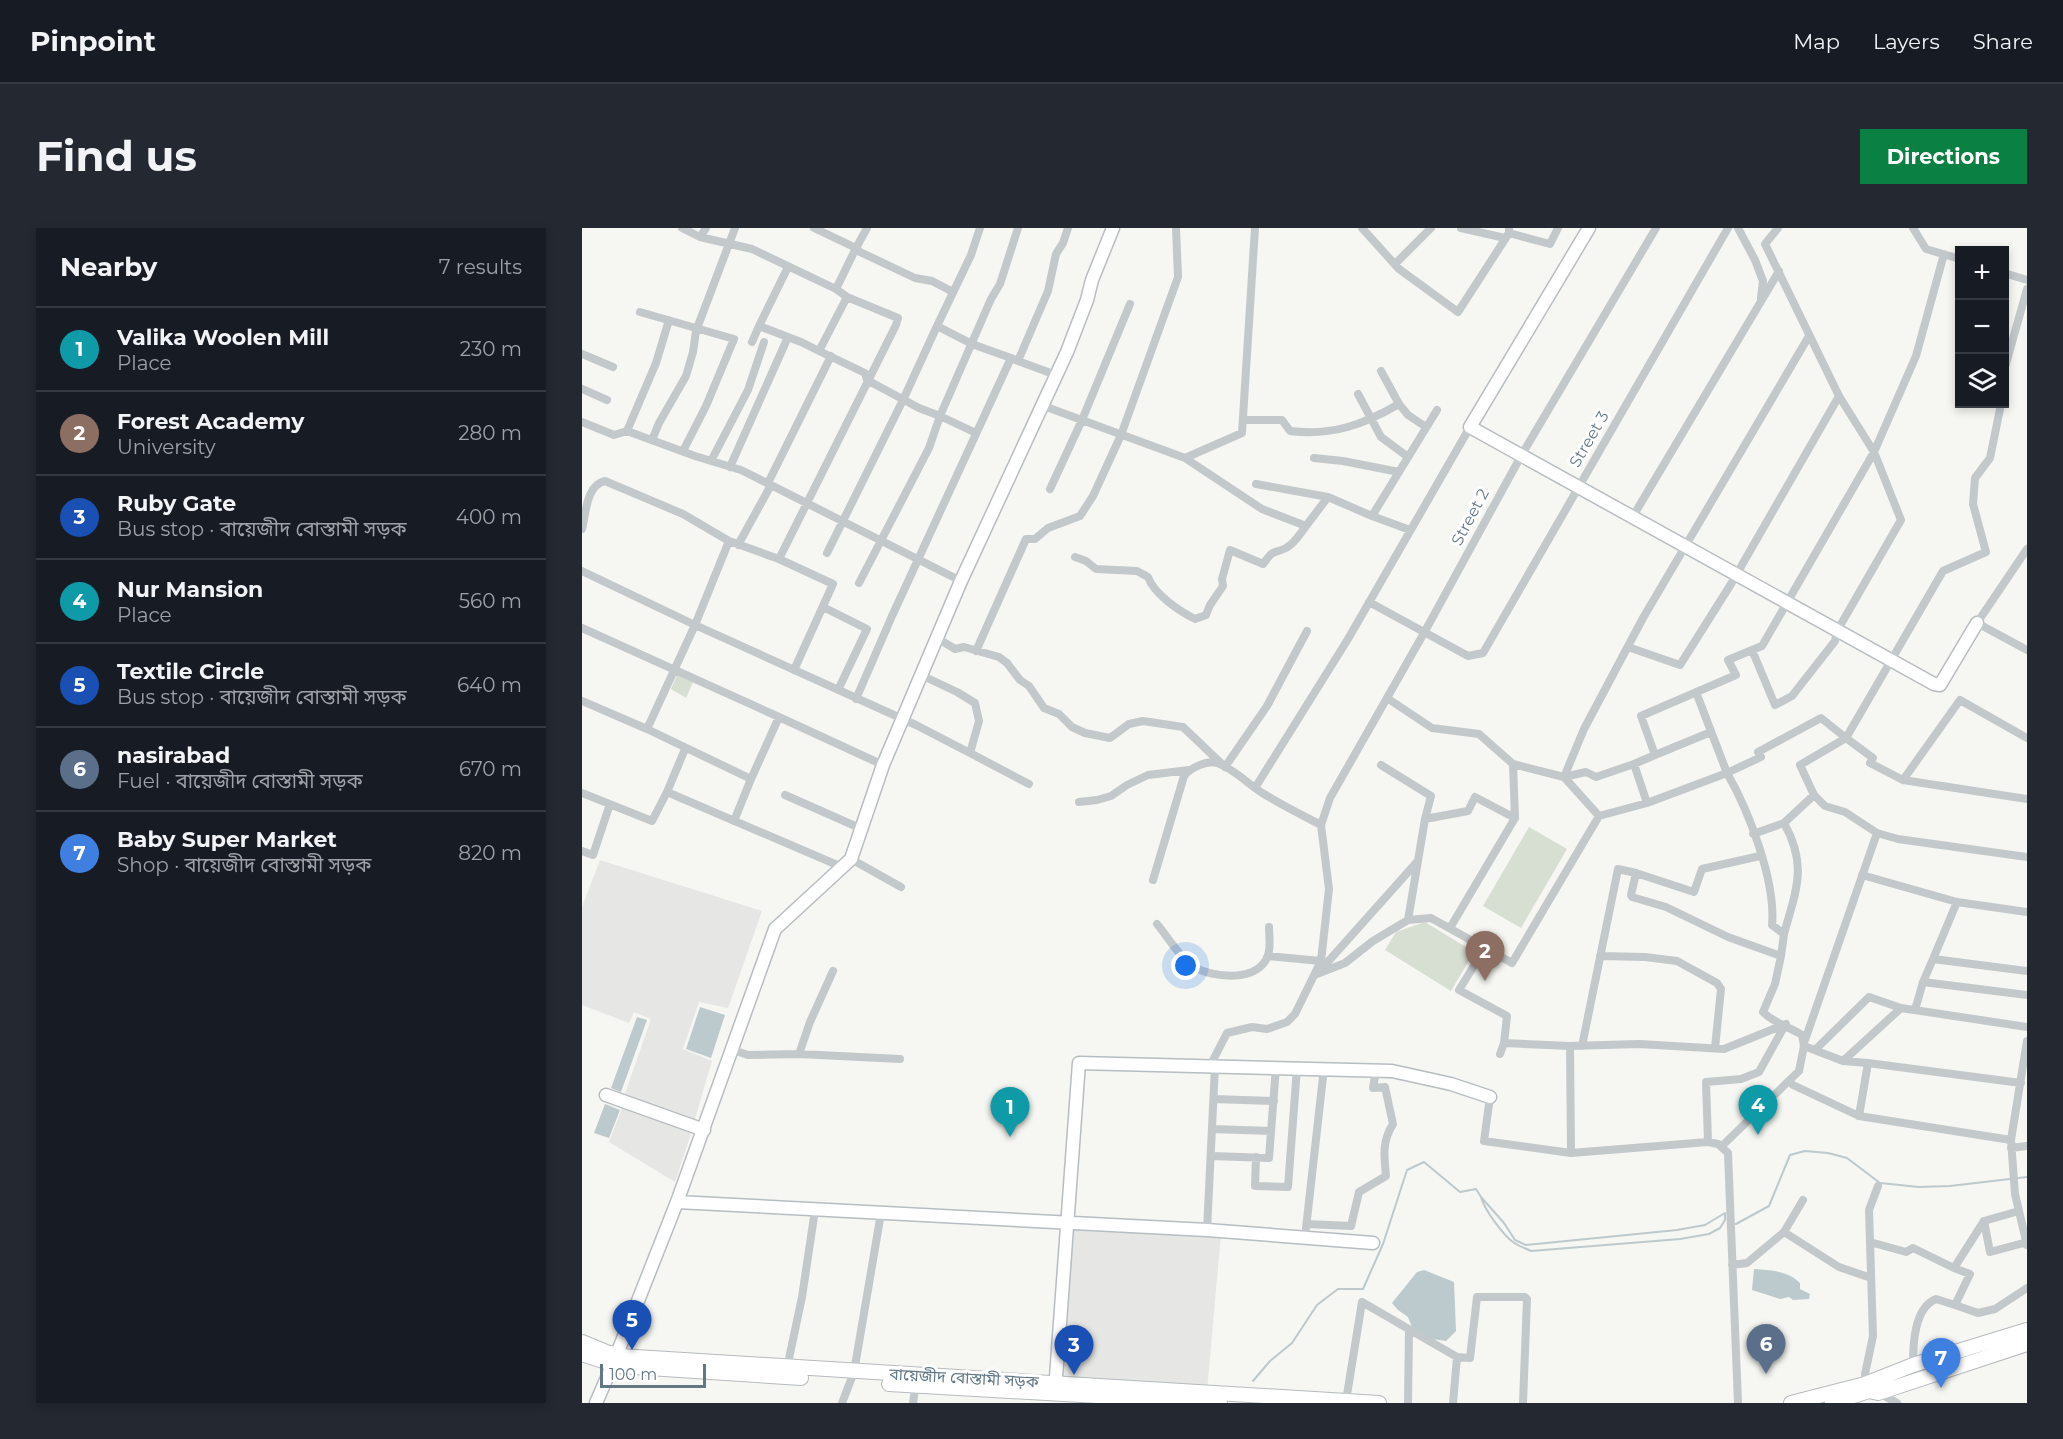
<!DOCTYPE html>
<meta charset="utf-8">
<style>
:root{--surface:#171b24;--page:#242831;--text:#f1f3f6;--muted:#9ea1a6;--line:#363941;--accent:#0b8043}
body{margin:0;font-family:Montserrat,"Noto Sans Bengali",sans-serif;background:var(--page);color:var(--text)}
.controls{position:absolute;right:18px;top:18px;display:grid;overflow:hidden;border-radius:0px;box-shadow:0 3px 9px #0003}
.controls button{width:54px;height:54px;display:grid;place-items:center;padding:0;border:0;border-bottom:2px solid var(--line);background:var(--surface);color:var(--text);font:30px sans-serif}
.scale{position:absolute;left:18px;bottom:15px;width:106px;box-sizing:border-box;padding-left:6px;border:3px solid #627885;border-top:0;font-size:16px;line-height:21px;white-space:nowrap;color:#627885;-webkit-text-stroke:4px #fff;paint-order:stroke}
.you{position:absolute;left:604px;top:738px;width:21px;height:21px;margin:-15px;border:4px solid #fff;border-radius:50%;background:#1a73e8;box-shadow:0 0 0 9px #1a73e833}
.badge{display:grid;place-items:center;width:39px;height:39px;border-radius:50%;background:var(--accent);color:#fff;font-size:20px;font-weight:700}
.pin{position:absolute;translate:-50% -50px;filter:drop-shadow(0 2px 3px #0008)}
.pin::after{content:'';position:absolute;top:32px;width:21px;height:18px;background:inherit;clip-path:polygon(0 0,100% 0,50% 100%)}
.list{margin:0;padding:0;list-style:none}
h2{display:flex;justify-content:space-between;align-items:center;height:78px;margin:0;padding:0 24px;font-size:26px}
h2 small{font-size:20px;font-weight:400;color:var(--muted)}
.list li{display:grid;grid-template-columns:39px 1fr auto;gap:18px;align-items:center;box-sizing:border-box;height:84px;padding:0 24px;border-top:2px solid var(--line)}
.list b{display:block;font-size:22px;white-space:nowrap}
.list p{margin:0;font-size:20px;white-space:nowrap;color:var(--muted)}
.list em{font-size:20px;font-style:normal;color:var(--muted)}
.icon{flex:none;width:33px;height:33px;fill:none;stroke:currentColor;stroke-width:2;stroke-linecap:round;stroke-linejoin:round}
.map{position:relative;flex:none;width:1445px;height:1175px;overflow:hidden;border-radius:0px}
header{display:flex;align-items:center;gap:36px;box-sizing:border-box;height:84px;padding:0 30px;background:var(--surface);border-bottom:2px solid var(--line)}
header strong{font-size:28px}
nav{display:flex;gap:33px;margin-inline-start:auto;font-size:21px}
.intro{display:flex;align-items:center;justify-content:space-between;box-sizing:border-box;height:144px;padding:0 36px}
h1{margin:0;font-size:42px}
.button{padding:15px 27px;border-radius:0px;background:var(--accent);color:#fff;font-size:21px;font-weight:700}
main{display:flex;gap:36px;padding:0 36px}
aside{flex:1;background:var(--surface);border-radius:0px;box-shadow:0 3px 9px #0003}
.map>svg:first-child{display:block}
</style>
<header>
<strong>Pinpoint</strong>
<nav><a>Map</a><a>Layers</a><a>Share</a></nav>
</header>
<div class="intro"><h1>Find us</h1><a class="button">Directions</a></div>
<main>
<aside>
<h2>Nearby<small>7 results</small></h2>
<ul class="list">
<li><span class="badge" style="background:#0f9aa8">1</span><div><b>Valika Woolen Mill</b><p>Place</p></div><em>230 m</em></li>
<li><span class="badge" style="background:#8d6e63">2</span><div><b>Forest Academy</b><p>University</p></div><em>280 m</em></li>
<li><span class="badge" style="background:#1a4fb4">3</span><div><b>Ruby Gate</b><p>Bus stop · বায়েজীদ বোস্তামী সড়ক</p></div><em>400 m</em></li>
<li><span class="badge" style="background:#0f9aa8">4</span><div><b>Nur Mansion</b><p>Place</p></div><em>560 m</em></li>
<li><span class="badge" style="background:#1a4fb4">5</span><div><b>Textile Circle</b><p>Bus stop · বায়েজীদ বোস্তামী সড়ক</p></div><em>640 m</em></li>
<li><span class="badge" style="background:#5c6f8a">6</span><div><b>nasirabad</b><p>Fuel · বায়েজীদ বোস্তামী সড়ক</p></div><em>670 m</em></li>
<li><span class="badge" style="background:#3f7fe0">7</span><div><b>Baby Super Market</b><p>Shop · বায়েজীদ বোস্তামী সড়ক</p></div><em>820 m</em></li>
</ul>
</aside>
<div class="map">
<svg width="1445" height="1175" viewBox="0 0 1445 1175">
<rect width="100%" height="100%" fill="#f6f6f2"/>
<path fill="#e6e7e5" d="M18,632l162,51 -34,97 -29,-6 -16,47 29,12 -19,64 -70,-26 28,-80 -17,-7 -5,11 -47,-18v-98z
M42,875l69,25 -18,54 -66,-40z
M488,1000l151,6 -14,157 -151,-12z"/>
<path fill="#d7ded2" d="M95,447l16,7 -7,16 -15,-9z
M947,599l38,22 -46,79 -38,-22z
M843,694l49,30 -23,39 -66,-41 11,-18z"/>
<path fill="#bcc9cd" d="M118,779l25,8 -14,43 -25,-9z
M55,789l10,3 -26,72 -10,-4z
M23,876l15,6 -11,28 -15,-5z
M1172,1041c16,1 35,2 46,14v6l10,5 -1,5 -16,1 -4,-3 -9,2 -28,-9z
M842,1042l30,12 2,49 -10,10 -21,-3 -11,-6 -6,-15 -10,-7 -6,-7 25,-31z"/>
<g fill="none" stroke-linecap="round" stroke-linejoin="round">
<path stroke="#bcc9cd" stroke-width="2" d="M899,969l23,26 11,17 11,5 151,-15 28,-5 20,-12v7l-5,8 -11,6 -29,5 -149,12c-6,-3 -13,-5 -18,-9 -10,-7 -29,-33 -32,-45z
M1154,996l33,-18 21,-51 15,-4 23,2 19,5 33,25 39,4 31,-1 77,-9
M671,1153l17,-20 22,-18 25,-38 21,-16h25l20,-45 24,-74 17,-8 36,30 16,-3 5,8"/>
<g stroke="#b7bdc1" stroke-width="15">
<path id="secondary" d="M1007,0l-119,199 464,257 6,1 37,-62
M24,867l98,35
M95,974l530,28 166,13
M35,1126l60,-152 98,-273 76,-70 32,-94 78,-184 106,-229 20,-52 5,-20 21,-52
M473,1163l24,-328 313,8 59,13 39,13
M14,1175l16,-37"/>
</g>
<g stroke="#b6bbbe" stroke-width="16">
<path id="primary" d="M0,1114l29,12
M26 1132a7 7 0 1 1 14 0a7 7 0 1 1-14 0Z
M0,1126l27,9
M38,1128c253,18 506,30 759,47
M36,1138l183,12
M307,1156l331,19
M1209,1175l74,-19 48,-19 114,-35
M1250,1175l37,-12 9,2 149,-49"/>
</g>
<path stroke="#c3c8ca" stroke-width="8" d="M100,0l18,9 52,12 84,40 11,8 51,21 -2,7 -117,234 54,25 -39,86
M232,0l42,20 -20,41
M285,0l-11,20 4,4 55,26 17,3 21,11
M780,0l37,41 59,43 51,-79v-5
M879,0l44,10
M1156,0l17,32 8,21 -2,17
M1331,0l13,21 34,10
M927,5l41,11 8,-16
M118,9l6,-9
M813,36l36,-36
M1422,45l23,7
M265,69l-28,54 46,22 2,7 52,28 21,8 -11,32 -70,135
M58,84l94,27 -28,67 -23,45
M87,92l-13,43 -29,68 68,25 46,14 220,111
M177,98l29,-59
M170,114l7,-16 42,16 18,9
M0,126l31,13
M429,130l7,3 30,-70 8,-37 7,-11 5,-15
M436,133l38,14
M1422,143l23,-82
M0,161l25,11
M776,166l23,43 27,20
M817,176l9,11 18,12
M1419,176l-11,54 -15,20 -2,26 13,48 -43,19 -97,167 27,20 -3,5 33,17 124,19
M459,177l144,53 77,51 44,17 22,-29 44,19 38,14
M661,192h39l8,11c42,5 73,-6 109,-27l-18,-33
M0,194l32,13 13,-4
M394,205l-36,-17 51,-117 9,-15 18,-56
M70,212l7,-17 27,-47 7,-24 3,-21 39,-103
M603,230l57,-25 13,-205
M732,230l29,3 56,11
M129,233l37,-71 16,-48
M148,239l58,-130
M186,255l63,-127
M674,256l72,13
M468,261l32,-69 48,-116
M790,288l65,-106
M1050,290l147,-247
M0,301c4,-15 4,-44 23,-48l78,33 46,27
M156,317l33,-60
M1445,321l-50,74 50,27
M245,325l76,-153 34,-74
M493,329l11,4 10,8 41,2 11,6c6,17 31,34 47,42l11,-4 4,-10 13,-19 -1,-7 8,-29 33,14c12,-16 8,-9 23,-16 9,-5 14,-14 20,-22
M0,343l113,54 221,100 54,28
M787,374l99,54 15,-3 245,-425
M241,379l44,22 -29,61
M0,400l197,89
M355,410l18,11 9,-2 35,10 8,6 13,17 9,6 15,22 15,6 13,13 13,6 25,5 19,-14 14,-3 40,6 42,40 42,-61 40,-75
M1046,419l52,18 51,-81 108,-188
M1170,422l10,-4 112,-194 42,-96 28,-102
M394,423l50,-112h9l13,-11 32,-12 13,-20 28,-61 57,-158 -2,-49
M339,447l36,17 18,11 4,18 -9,32 59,31
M1114,464l31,81 34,-16 -3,-5 63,-34 25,20 -46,27 14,30 11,11 20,6 32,21 21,6 129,18
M805,470l45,30 47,6 34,30 51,13 35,39
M274,471l36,-83 119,-258 -39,-14 -35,-18 34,-71 9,-27
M0,473l65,28
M1073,527l56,-23
M931,536l2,54
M1052,536l21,-9 -14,-39 95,-41 -8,-15 24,-10 23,55 17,-9 43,-55 2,-10 64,-111 -27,-68 -35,-56 -74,-152 13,-16
M799,537l50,31 -6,23 43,-8 7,-14 40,21 -65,110
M169,551l28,-62 104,48
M1321,552l57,-80 67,38
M673,560l93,-149 122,-212
M85,564l18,-43
M0,565l70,28 15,-29 175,75
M203,567l77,34
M497,574l18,-2 14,-4 16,-11 21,-10 41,-5
M1065,575l-13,-39 -38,13 -10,-5 -22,5 20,-48 59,-111 166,-282
M152,593l17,-42 -104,-50 48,-104 34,-84 50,18
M739,597l9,-27 94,-165 97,-177 135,-228
M1171,606l31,-11
M0,623l11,4 17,-51
M269,631l50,28
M835,634l-100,112 28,-11 28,-22 35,-21 23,-2 81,45 87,-147 48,-13 80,-30c22,38 49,109 45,152l12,9 -3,22
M1054,645l58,19 8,-23 58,-13
M1280,647l95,27 70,10
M571,652l31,-104c6,-8 23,-16 33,-13 16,5 32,22 47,31 18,11 38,21 57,31l8,64 -8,72 -26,53 -8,8 -20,7 -15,-2 -25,6 -17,33
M1375,674l-24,57 94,12
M826,692l17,-101
M575,696c10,12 24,35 37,43 19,11 65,16 74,-12 3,-8 1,-20 1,-28
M1202,706c12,-44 24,-68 0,-111l30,-28
M903,720l-26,42 48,26 -3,27
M686,728l53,5
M1018,728l45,1 32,4 40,22 4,6 -6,59
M1341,754l10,-23
M1333,782l8,-28 104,13
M1223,812l72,-207
M1445,813l-16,99 4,54 12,51
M1000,818l36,-177 18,4 -5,22 1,2 34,10 62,30 53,19 -6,28 -12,28c11,11 26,15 39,23l2,11 -5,25 -77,75
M1222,818l39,15 58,-53 126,19
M151,822l15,5 51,-1 101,5
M1233,822l54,-53 32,11
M217,826l11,-32 23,-51
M918,826l4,-11 66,3
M1261,833l25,2
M1211,857l66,31 9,-53 153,20
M908,869l-6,44 87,12
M632,871l60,2
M1277,888l152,24
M630,901l59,2
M1126,914l-2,-60 35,-3 18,-7 26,-47
M1429,920l16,-2
M629,928l58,2 7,-91
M674,929l-1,29 33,1 9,-119
M1402,993l6,31 37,-10
M725,996l44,2 8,-34 27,-16c-2,-20 -4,-35 7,-52l-8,-37 -12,1 3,-18
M724,1000l18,-160
M625,1002l8,-164
M1202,1004l19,-32
M1288,1014l36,10 7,-4 41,20
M1150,1037l15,-2 37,-31 55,35 32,11
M1373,1077l23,8 17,-4 32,-21
M1331,1137c0,-21 1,-57 23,-66l19,6 15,-31 -16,-6 30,-47 35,-10
M205,1140l15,-71 13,-87
M1283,1156v-10l8,-38 -4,-126 9,-24
M1297,1165l18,10
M764,1173l16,-99 95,55
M260,1175l12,-31 27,-159
M331,1175l3,-20
M826,1175l1,-73
M871,1175l4,-46 13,1 7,-61h48l2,2 -4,104
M1156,1175l-10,-250 -10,-9 -10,-2 -137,11 -1,-107 69,-2 85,5 62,-25"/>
<use href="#secondary" stroke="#fff" stroke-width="12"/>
<use href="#primary" stroke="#fff" stroke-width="14"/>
</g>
<g text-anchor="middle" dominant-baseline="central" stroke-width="6" stroke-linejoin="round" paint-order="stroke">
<g font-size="16" fill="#627885" stroke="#fff">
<text transform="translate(1007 211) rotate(-60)">Street 3</text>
<text transform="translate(888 289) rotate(-62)">Street 2</text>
<text transform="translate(382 1150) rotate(3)">বায়েজীদ বোস্তামী সড়ক</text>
</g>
</g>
</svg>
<div class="controls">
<button>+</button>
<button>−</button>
<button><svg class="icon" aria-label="layers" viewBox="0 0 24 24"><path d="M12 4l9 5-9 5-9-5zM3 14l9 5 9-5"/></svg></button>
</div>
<div class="scale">100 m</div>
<div class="you"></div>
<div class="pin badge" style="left:428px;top:909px;background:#0f9aa8">1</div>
<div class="pin badge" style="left:903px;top:753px;background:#8d6e63">2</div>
<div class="pin badge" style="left:492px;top:1147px;background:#1a4fb4">3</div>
<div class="pin badge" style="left:1176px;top:907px;background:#0f9aa8">4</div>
<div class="pin badge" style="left:50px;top:1122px;background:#1a4fb4">5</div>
<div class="pin badge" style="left:1184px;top:1146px;background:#5c6f8a">6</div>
<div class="pin badge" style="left:1359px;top:1160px;background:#3f7fe0">7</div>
</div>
</main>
